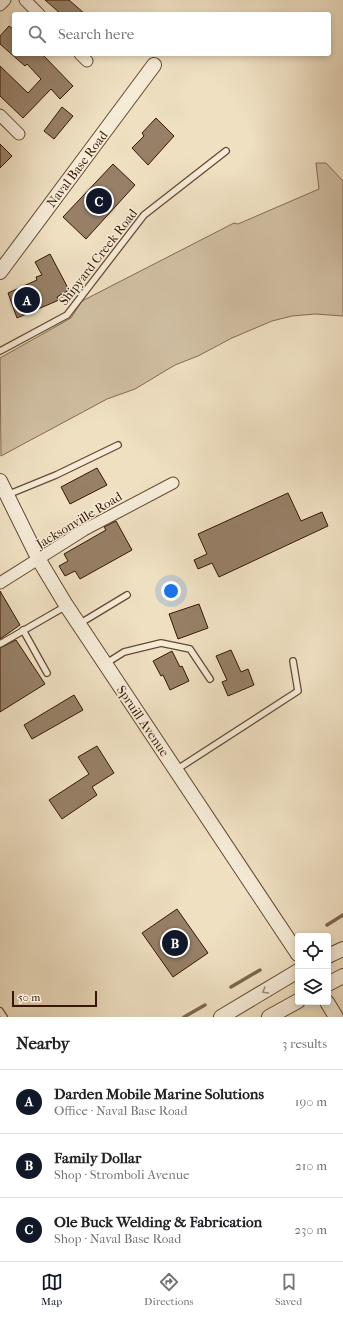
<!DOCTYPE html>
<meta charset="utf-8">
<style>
:root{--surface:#fff;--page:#f2f2f2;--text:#202124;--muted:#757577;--line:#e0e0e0;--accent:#111827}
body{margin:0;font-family:"IM FELL French Canon",serif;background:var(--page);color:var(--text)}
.controls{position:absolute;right:12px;bottom:12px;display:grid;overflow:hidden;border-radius:4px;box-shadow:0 2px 6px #0003}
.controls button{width:36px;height:36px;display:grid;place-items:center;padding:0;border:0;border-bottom:1px solid var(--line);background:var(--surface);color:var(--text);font:20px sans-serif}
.scale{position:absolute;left:12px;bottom:10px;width:85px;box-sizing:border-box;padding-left:4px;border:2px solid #381704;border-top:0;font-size:11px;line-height:14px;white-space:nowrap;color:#381704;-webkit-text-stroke:3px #f5ebd7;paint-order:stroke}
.you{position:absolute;left:171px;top:591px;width:14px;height:14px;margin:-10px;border:3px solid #fff;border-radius:50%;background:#1a73e8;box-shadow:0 0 0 6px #1a73e833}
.badge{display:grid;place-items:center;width:26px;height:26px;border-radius:50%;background:var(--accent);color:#fff;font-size:13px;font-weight:700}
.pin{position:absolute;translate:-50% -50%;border:2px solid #fff;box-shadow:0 1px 4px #0006}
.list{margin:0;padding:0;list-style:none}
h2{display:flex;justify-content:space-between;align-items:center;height:52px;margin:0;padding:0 16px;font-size:17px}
h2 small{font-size:13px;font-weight:400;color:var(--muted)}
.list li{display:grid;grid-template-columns:26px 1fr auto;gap:12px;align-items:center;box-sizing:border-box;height:64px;padding:0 16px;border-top:1px solid var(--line)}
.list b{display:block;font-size:15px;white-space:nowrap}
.list p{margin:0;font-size:13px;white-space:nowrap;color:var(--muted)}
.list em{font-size:13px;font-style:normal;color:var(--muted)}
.icon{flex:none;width:22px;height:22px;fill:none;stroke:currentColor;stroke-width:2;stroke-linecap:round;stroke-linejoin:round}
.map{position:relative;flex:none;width:343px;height:1017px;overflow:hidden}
.search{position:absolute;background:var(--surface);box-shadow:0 2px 6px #0003;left:12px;right:12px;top:12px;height:44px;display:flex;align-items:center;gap:10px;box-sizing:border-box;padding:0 14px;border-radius:4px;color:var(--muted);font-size:15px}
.sheet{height:244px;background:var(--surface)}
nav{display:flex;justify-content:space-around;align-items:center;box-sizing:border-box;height:56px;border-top:1px solid var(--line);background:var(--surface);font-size:11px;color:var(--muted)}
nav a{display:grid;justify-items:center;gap:2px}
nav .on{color:var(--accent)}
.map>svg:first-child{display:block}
</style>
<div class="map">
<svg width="343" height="1017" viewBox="0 0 343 1017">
<rect width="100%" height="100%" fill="#efe0c2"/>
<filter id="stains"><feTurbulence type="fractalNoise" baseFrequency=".005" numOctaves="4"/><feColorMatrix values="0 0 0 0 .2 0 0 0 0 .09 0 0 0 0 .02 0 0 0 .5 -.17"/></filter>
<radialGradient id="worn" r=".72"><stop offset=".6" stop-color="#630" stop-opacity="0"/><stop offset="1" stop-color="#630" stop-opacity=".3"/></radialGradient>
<path fill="#d0bea2" stroke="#846a53" d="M316,163h10l17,18v135l-28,-2 -23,2 -20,5 -40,17 -34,18 -23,9 -40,24 -28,10 -106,57 -1,-98 71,-40 11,-17 152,-78 4,1 81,-35z"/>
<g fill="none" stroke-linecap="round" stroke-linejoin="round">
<path stroke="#81674f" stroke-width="3.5" d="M327,925l16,-10
M231,987l29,-17
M184,1017l21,-12"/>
</g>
<path fill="#978067" stroke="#381704" d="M45,0h24l16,14h-24z
M9,26l5,4v24h28l31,32 -13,13 -9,-10 -28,29 -23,-22v-30l28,27 13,-14 -14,-15 -2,2 -25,-22v-8z
M62,107l11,9 -19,23 -10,-8z
M156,118l18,18 -26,29 -16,-17 12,-12 -2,-3z
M0,144l12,12 -12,12z
M113,164l22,21 -49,54 -23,-22z
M50,254l19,36 -12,7 2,3 -42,18 -9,-25 29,-13 -1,-3 6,-2 -7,-13z
M97,468l10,17 -37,19 -9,-17z
M288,493l13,28 21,-9 6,14 -109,51 -7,-14 -14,6 -4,-9 13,-6 -9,-20z
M116,521l16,29 -52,29 -5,-8 -10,5 -6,-10 9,-5 -4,-7 42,-24 -2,-3z
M0,591l20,34 -20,14z
M199,604l9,24 -30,11 -9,-25z
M16,640l29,44 -45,28v-64z
M231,650l10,22 7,-3 6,16 -26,11 -6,-14 5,-2 -11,-24z
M172,651l8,16 2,-1 7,15 -19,9 -7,-15 -2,1 -8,-15z
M74,695l9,15 -51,29 -8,-14z
M97,746l17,27 -22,14 5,8 -35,24 -13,-19 40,-26 -11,-17z
M177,909l31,44 -35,24 -31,-44z"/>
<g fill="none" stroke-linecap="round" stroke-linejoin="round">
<g stroke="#664934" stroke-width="8">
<path id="service" d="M0,351l67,-36 77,-100 82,-64
M7,495l49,-20 62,-30
M79,624l48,-29
M23,630l24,43
M0,644l66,-38
M105,664l19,-12 37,-9 29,6 20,30
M176,770l122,-79 -5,-30
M0,1011l4,6"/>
</g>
<g stroke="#664934" stroke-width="13">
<path id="minor" d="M25,0l14,14
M0,5l5,-5
M80,54l7,7
M0,115l19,19
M0,583l84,-53 89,-47"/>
</g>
<g stroke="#664934" stroke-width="16">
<path id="tertiary" d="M0,272l154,-207
M0,481l39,79 27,45 232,349
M328,956l15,-7
M328,984l15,-8
M327,1002l9,15
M221,1017l77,-46
M269,1017l29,-16"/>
</g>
<use href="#service" stroke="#f5ebd7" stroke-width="5.5"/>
<use href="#minor" stroke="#f5ebd7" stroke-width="11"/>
<use href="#tertiary" stroke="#f5ebd7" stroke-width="14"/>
</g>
<defs><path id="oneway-chevron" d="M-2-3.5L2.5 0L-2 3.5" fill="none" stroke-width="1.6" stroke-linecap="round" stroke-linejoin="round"/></defs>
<use stroke="#a08c78" href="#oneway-chevron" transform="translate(265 991) rotate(149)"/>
<g text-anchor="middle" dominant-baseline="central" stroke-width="3" stroke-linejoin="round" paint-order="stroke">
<g font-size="13" fill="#381704" stroke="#f5ebd7">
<text transform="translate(77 169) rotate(-53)">Naval Base Road</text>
<text transform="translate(98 257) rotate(-52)">Shipyard Creek Road</text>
<text transform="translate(79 520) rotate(-31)">Jacksonville Road</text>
<text transform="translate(143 721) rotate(56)">Spruill Avenue</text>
</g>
</g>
<rect width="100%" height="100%" filter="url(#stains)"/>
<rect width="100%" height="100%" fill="url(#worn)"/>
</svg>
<div class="controls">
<button><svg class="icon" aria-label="locate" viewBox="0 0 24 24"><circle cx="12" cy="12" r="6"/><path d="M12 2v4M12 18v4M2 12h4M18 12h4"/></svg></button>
<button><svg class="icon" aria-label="layers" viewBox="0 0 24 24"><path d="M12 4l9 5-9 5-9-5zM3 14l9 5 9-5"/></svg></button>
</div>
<div class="scale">50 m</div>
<div class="you"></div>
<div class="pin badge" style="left:27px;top:300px">A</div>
<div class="pin badge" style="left:175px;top:943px">B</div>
<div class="pin badge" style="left:99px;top:201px">C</div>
<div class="search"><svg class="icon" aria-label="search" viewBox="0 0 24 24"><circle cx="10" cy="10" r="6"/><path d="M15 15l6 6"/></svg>Search here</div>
</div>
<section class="sheet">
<h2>Nearby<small>3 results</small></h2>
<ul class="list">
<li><span class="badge">A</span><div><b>Darden Mobile Marine Solutions</b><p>Office · Naval Base Road</p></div><em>190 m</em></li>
<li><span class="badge">B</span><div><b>Family Dollar</b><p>Shop · Stromboli Avenue</p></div><em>210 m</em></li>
<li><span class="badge">C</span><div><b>Ole Buck Welding &amp; Fabrication</b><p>Shop · Naval Base Road</p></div><em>230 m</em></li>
</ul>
</section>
<nav>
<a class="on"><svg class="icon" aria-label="map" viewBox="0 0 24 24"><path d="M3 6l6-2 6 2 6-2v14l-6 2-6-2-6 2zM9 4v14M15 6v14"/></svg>Map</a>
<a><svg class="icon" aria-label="directions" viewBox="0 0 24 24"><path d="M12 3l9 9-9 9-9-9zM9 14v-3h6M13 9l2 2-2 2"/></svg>Directions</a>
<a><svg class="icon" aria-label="saved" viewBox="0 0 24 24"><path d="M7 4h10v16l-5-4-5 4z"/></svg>Saved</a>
</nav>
